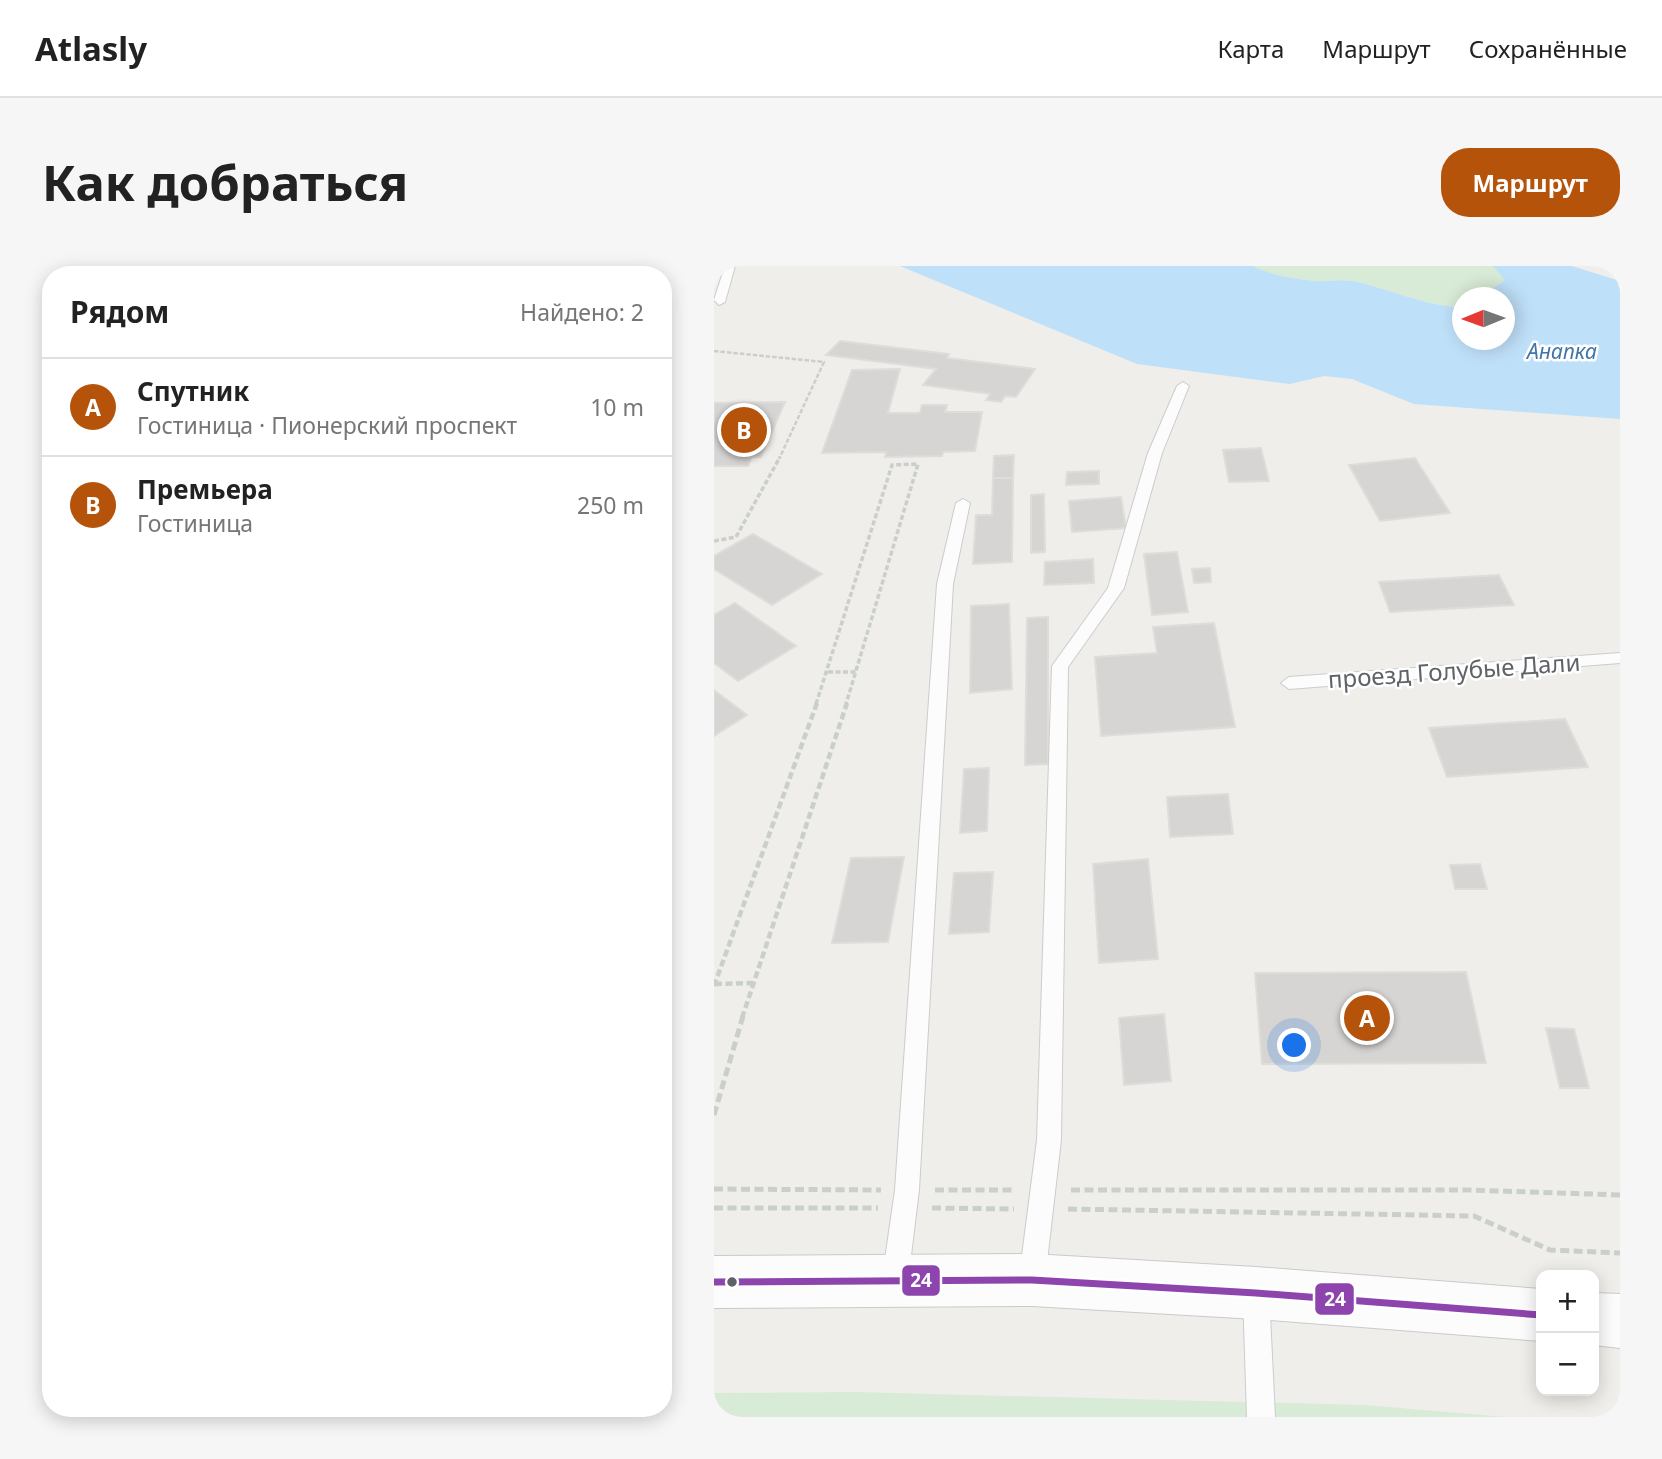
<!DOCTYPE html>
<html lang="ru">
<meta charset="utf-8">
<style>
:root{--surface:#fff;--page:#f6f6f6;--text:#222;--muted:#767676;--line:#e0e0e0;--accent:#b45309}
body{margin:0;font-family:"Noto Sans",sans-serif;background:var(--page);color:var(--text)}
.controls{position:absolute;right:21px;bottom:21px;display:grid;overflow:hidden;border-radius:14px;box-shadow:0 4px 18px #0003}
.controls button{width:63px;height:63px;display:grid;place-items:center;padding:0;border:0;border-bottom:2px solid var(--line);background:var(--surface);color:var(--text);font:35px sans-serif}
.compass{position:absolute;left:738px;top:21px;width:63px;height:63px;border-radius:50%;background:var(--surface);box-shadow:0 4px 18px #0003;rotate:269deg}
.you{position:absolute;left:581px;top:780px;width:24px;height:24px;margin:-18px;border:5px solid #fff;border-radius:50%;background:#1a73e8;box-shadow:0 0 0 10px #1a73e833}
.badge{display:grid;place-items:center;width:46px;height:46px;border-radius:50%;background:var(--accent);color:#fff;font-size:23px;font-weight:700}
.pin{position:absolute;translate:-50% -50%;border:4px solid #fff;box-shadow:0 2px 7px #0006}
.list{margin:0;padding:0;list-style:none}
h2{display:flex;justify-content:space-between;align-items:center;height:91px;margin:0;padding:0 28px;font-size:30px}
h2 small{font-size:23px;font-weight:400;color:var(--muted)}
.list li{display:grid;grid-template-columns:46px 1fr auto;gap:21px;align-items:center;box-sizing:border-box;height:98px;padding:0 28px;border-top:2px solid var(--line)}
.list b{display:block;font-size:26px;white-space:nowrap}
.list p{margin:0;font-size:23px;white-space:nowrap;color:var(--muted)}
.list em{font-size:23px;font-style:normal;color:var(--muted)}
.map{position:relative;flex:none;width:906px;height:1151px;overflow:hidden;border-radius:28px}
header{display:flex;align-items:center;gap:42px;box-sizing:border-box;height:98px;padding:0 35px;background:var(--surface);border-bottom:2px solid var(--line)}
header strong{font-size:33px}
nav{display:flex;gap:38px;margin-inline-start:auto;font-size:24px}
.intro{display:flex;align-items:center;justify-content:space-between;box-sizing:border-box;height:168px;padding:0 42px}
h1{margin:0;font-size:49px}
.button{padding:18px 32px;border-radius:28px;background:var(--accent);color:#fff;font-size:24px;font-weight:700}
main{display:flex;gap:42px;padding:0 42px}
aside{flex:1;background:var(--surface);border-radius:28px;box-shadow:0 4px 18px #0003}
.map>svg:first-child{display:block}
</style>
<header>
<strong>Atlasly</strong>
<nav><a>Карта</a><a>Маршрут</a><a>Сохранённые</a></nav>
</header>
<div class="intro"><h1>Как добраться</h1><a class="button">Маршрут</a></div>
<main>
<aside>
<h2>Рядом<small>Найдено: 2</small></h2>
<ul class="list">
<li><span class="badge">A</span><div><b>Спутник</b><p>Гостиница · Пионерский проспект</p></div><em>10 m</em></li>
<li><span class="badge">B</span><div><b>Премьера</b><p>Гостиница</p></div><em>250 m</em></li>
</ul>
</aside>
<div class="map">
<svg width="906" height="1151" viewBox="0 0 906 1151">
<rect width="100%" height="100%" fill="#efeeea"/>
<path fill="#d8ebd6" d="M539,0h242l10,14 -15,10 -4,7 -24,1v9c-38,-1 -72,-18 -109,-26 -12,-2 -25,1 -38,0 -20,-2 -44,-6 -62,-15z
M141,1126l510,13 140,12h-791v-24z"/>
<path fill="#bfe0f9" d="M186,0h353c18,9 42,13 62,15 13,1 26,-2 38,0 37,8 71,25 109,26v33h42v-42l-18,-1 4,-7 15,-10 -12,-14h79l48,15v138l-206,-15 -62,-25 -28,-3 -34,8 -153,-20z"/>
<path fill="#d6d5d3" stroke="#deddd9" stroke-width="2" d="M126,75l109,13 -2,4 88,11 -19,28 -11,-1 -4,6 -15,-2 4,-6 -67,-9 13,-16 -110,-14z
M186,103l-12,44h32l2,-8h25l-2,7h37l-7,39 -32,1 -1,4 -57,1 1,-5 -64,1 30,-83z
M71,136l-24,55h-9l-4,9h-34v-63z
M547,182l8,33 -40,1 -6,-32z
M300,189l-1,23h-20l1,-22z
M701,192l35,55 -70,8 -31,-56z
M385,205v13l-33,1 1,-13z
M279,212h20l-1,84 -39,2 3,-49h16z
M330,228l1,58 -14,1v-58z
M407,231l5,31 -54,4 -3,-31z
M39,268l69,40 -50,31 -58,-36v-13z
M463,286l11,60 -36,3 -8,-61z
M379,293l1,24 -50,2 1,-23z
M496,302l1,14 -17,1 -2,-14z
M785,309l15,30 -124,7 -11,-30z
M21,337l61,43 -58,35 -24,-18v-48z
M295,338l3,85 -42,4 1,-87z
M334,351v147l-23,1 2,-147z
M500,357l21,104 -134,9 -6,-79 62,-4 -4,-26z
M0,424l33,25 -33,21z
M851,453l23,48 -141,10 -18,-49z
M275,502l-2,63 -27,2 4,-64z
M514,528l5,40 -63,3 -3,-40z
M190,591l-16,85 -56,1 19,-85z
M434,593l10,100 -59,4 -6,-99z
M766,598l7,25h-32l-5,-24z
M279,606l-4,60 -40,2 5,-61z
M752,706l20,91 -224,1 -7,-91z
M450,748l7,67 -47,4 -5,-67z
M832,762l28,1 15,59h-29z"/>
<g fill="none" stroke-linecap="round" stroke-linejoin="round">
<g stroke="#cbcccc" stroke-width="2">
<path id="lane" d="M11,0h10l-10,36 -6,3 -5,-5z
M469,116l6,4 -27,67 -38,135 -56,79 -7,473 -16,139 -4,9 -9,4 -9,-4 -4,-9 18,-139 15,-474 56,-78 40,-135 29,-67z
M249,233l7,4 -17,81 -34,606 -11,90 -4,9 -9,4 -9,-4 -4,-9 13,-90 42,-606 19,-81z
M906,387v10l-331,26 -8,-6 8,-6z
M542,1015l9,4 4,9 6,123h-28l-4,-123 4,-9z"/>
</g>
<g stroke="#cacacb" stroke-width="2">
<path id="secondary" d="M318,988l224,13 285,22v52l-285,-22 -224,-13 -318,2v-52z
M880,1027l26,1v54l-26,-3z"/>
</g>
<path stroke="#cacfcc" stroke-width="2.5" stroke-dasharray="4.5 2" stroke-linecap="butt" d="M0,85l110,11 -45,97"/>
<path stroke="#cacfcc" stroke-width="3.5" stroke-dasharray="5 2.5" stroke-linecap="butt" d="M0,275l22,-4 44,-80
M114,406h29
M102,438l76,-239 26,-1 -72,240"/>
<path stroke="#cacfcc" stroke-width="4.5" stroke-dasharray="7 3.5" stroke-linecap="butt" d="M1,718l37,-1
M0,720l103,-283
M28,752l105,-315"/>
<path stroke="#cacfcc" stroke-width="5" stroke-dasharray="9 4.5" stroke-linecap="butt" d="M0,849l29,-99
M0,923l167,1
M221,924h79
M357,924h399l150,5
M0,942h164
M218,942l82,1
M354,943l406,7 76,34 70,3"/>
<use href="#lane" fill="#fdfcfc" fill-rule="evenodd"/>
<use href="#secondary" fill="#fdfcfc" fill-rule="evenodd"/>
<g stroke="#fff" stroke-width="12">
<path id="bus-1" d="M0,1016l318,-2 224,13 285,22"/>
</g>
<use href="#bus-1" stroke="#8e44ad" stroke-width="7"/>
</g>
<circle fill="#5f6368" stroke="#fff" stroke-width="2.5" cx="18" cy="1016" r="6"/>
<g text-anchor="middle" dominant-baseline="central" stroke-width="5" stroke-linejoin="round" paint-order="stroke">
<g font-size="21" font-style="italic" fill="#4174aa" stroke="#fff">
<text x="848" y="85">Анапка</text>
</g>
<g font-size="24" fill="#5f6368" stroke="#fff">
<text transform="translate(740 404) rotate(-4)">проезд Голубые Дали</text>
</g>
</g>
<g stroke="#fff" stroke-width="2.5">
<rect x="187" y="998" width="40" height="33" rx="7" fill="#8e44ad"/>
<rect x="600" y="1016" width="41" height="34" rx="7" fill="#8e44ad"/>
</g>
<g font-size="19" text-anchor="middle" font-weight="bold" fill="#fff">
<text x="207" y="1021">24</text>
<text x="621" y="1040">24</text>
</g>
</svg>
<div class="controls">
<button>+</button>
<button>−</button>
</div>
<svg class="compass" viewBox="-18 -18 36 36"><path d="M0-13l5 13h-10z" fill="#e53935"/><path d="M0 13l5-13h-10z" fill="#767676"/></svg>
<div class="you"></div>
<div class="pin badge" style="left:653px;top:752px">A</div>
<div class="pin badge" style="left:30px;top:164px">B</div>
</div>
</main>
